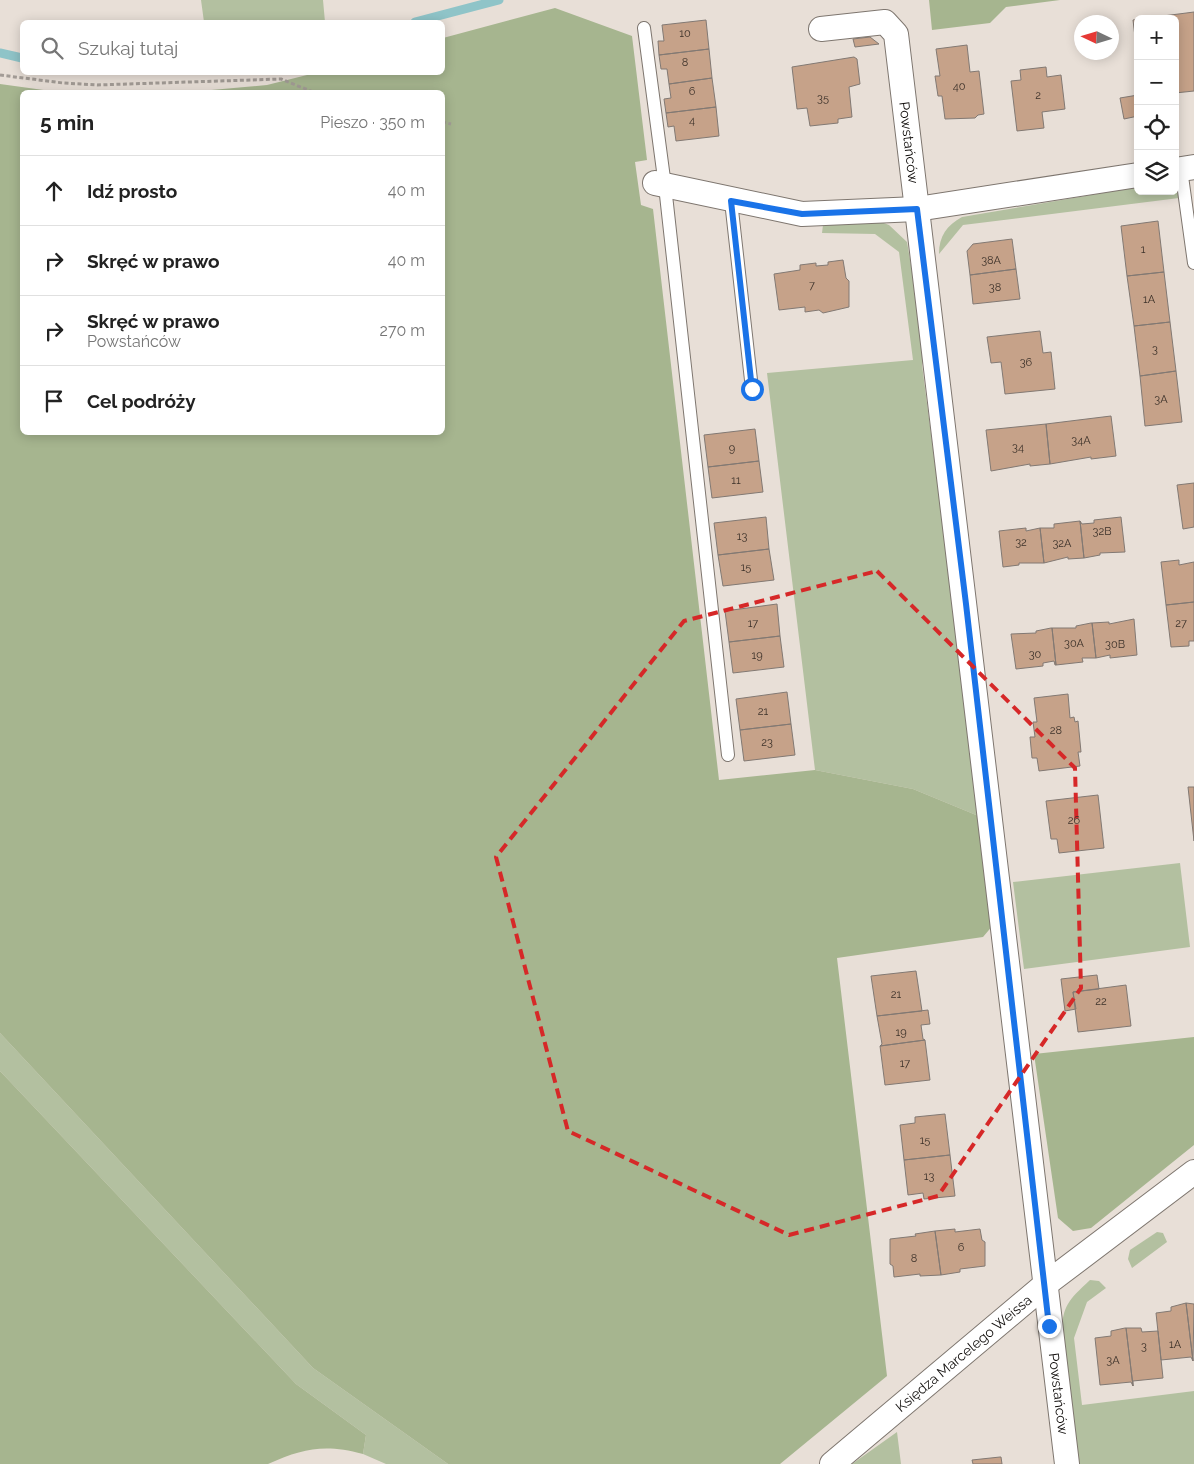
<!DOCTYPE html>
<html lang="pl">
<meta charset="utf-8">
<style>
:root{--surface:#fff;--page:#f6f6f6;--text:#222;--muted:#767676;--line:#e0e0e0}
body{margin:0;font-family:Raleway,sans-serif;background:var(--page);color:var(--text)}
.controls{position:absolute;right:15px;top:15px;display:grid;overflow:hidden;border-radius:8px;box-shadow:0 2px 12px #0003}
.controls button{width:45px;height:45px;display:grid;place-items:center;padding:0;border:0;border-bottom:1px solid var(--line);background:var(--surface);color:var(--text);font:25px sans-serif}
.compass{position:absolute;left:1074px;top:15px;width:45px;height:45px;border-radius:50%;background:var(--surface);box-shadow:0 2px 12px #0003;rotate:274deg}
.stop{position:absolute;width:15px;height:15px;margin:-11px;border:4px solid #1a73e8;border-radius:50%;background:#fff}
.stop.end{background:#1a73e8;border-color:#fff;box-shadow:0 1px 5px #0008}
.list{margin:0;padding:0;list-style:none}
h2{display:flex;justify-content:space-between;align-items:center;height:65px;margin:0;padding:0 20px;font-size:21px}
h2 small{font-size:16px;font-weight:400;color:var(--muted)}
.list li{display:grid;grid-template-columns:32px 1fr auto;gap:15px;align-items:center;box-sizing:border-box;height:70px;padding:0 20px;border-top:1px solid var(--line)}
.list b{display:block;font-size:19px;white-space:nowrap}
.list p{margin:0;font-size:16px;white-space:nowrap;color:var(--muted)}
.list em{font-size:16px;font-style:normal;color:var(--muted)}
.icon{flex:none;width:28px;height:28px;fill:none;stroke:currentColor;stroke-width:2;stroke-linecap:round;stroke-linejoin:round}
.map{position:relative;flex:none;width:1194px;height:1464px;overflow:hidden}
.search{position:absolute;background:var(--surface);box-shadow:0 2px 12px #0003;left:20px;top:20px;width:425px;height:55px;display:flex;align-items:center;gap:12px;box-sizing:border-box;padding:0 18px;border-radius:8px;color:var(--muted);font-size:19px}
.panel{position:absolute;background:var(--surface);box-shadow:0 2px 12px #0003;left:20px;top:90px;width:425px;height:345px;border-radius:8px}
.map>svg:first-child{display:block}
</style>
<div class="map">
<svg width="1194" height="1464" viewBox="0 0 1194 1464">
<rect width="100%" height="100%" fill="#e8dfd7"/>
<path fill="#b3c0a0" d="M201,0h122l2,22h-121z
M1175,185l4,13 -216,27 -24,29c0,-18 8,-29 23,-37l176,-30v4h37z
M881,222l8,3 18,17 19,110 -4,13 59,452 -68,-28 -98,-19 -48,-397 146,-13 -14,-108 -24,-18 -53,-1 1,-8z
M1180,863l10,84 -166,22 -11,-87z
M0,1033l313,335 135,96h-62l-23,-10 3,-19 -70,-51 -296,-313z
M1157,1232l6,1 4,9 -35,26 -4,-9 2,-9z
M1090,1280l9,1 7,7 -19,14 -13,36 8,67 112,-14v73h-116l-17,-128c2,-32 7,-35 29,-56z
M897,1432l4,32h-49z"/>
<path fill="#a6b58f" d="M929,0h131l-54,7 -16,16 -58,7z
M555,8l77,28 15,124 -12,2 6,43 12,4 66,571 96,-10 98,19 68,28 13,107 -11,13 -146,21 50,418 -107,88h-332l-135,-96 -313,-335v-949l58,8h-36v340h420v-340h-253l78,-7 48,-12 127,-1 1,-34z
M1194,1037v108l-103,83 -18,3 -15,-13 -24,-164z
M0,1071l296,313 70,51 -3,19c-38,-10 -59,-6 -95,10h-268z"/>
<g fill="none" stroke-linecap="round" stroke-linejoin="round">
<path stroke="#8fc4c8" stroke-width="9" d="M415,22l84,-22
M0,53l22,5"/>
</g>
<path fill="#c6a289" stroke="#827973" d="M1194,12v79l-19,2v-74h-35z
M1138,19v43l-5,-42z
M706,20l3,29 -50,6 -1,-14h6l-2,-16z
M870,37l9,7 -24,3 -2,-8z
M967,45l3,27 9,-1 5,43 -6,1 -3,3 -30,1 -3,-23h-4l-3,-20h5l-4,-27z
M709,49l3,29 -43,6 -2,-15h-6l-2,-14z
M854,57l3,2 3,25 -11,3 3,30 -14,2v4l-28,3 -3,-18 -10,1 -5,-42z
M1046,67l1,10 14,-2 4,34 -23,3 2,16 -27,3 -6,-50 10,-1 -1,-10z
M712,78l4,29 -50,6 -2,-14 7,-1 -2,-14z
M1138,95v21l-14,3 -4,-21z
M716,107l3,29 -43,5 -2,-15 -6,1 -2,-14z
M1158,221l6,51 -37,4 -6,-50z
M1012,239l4,30 -46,6 -3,-24 6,-7z
M843,260l3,18 3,3v26l-26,6 -4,-3 -14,2v-5l-26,3 -5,-36 26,-4v-5l16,-2v3l12,-1v-3z
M1016,269l4,30 -47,5 -3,-29z
M1164,272l6,50 -36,4 -7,-50z
M1170,322l6,49 -36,5 -6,-50z
M1040,331l3,22 8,-1 4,37 -50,5 -4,-32 -10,1 -4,-26z
M1176,371l6,51 -37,4 -5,-50z
M1111,416l5,40 -25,3v-2l-41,7 -4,-40z
M1046,424l4,40 -20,2v-2l-39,7 -5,-41z
M755,429l4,32 -51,6 -4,-32z
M759,461l4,31 -51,6 -4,-31z
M1194,483v44l-11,2 -6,-44z
M766,517l3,32 -51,6 -4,-32z
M1121,517l4,35 -25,1v2l-16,3 -4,-37 2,3 12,-1v-3z
M1080,521l4,37 -16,1v-2l-24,6 -4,-35h14v-4z
M1026,528v3l14,-3 4,35h-25v2l-16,2 -4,-36z
M769,549l5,31 -51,6 -5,-31z
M1179,560v5l15,-3v40l-28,3 -5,-43z
M1194,602v39h-5v5l-18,1 -5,-42z
M777,604l3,32 -51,6 -4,-31z
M1134,619l3,36 -27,3v-3l-14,3 -4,-35 17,-1v2z
M1091,623h1l4,35h-14l1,4 -27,3 -4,-37h24v-2z
M1051,628h1l4,37h-1l-1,-4 -11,2v3l-27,3 -5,-35 25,-1v-2z
M780,636l4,31 -51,6 -4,-31z
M787,692l4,32 -51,6 -4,-31z
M1068,694l2,24 4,-1 1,5 3,-1 3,31h-3l2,14 -41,5 -2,-13h-5l-2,-21h5l-2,-15h4l-3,-24z
M791,724l4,31 -51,6 -4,-31z
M1188,787h6v54z
M1098,795l6,53 -45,5 -2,-14h-6l-5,-38z
M916,971l6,40 -45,5 -6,-40z
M1097,975l2,14 -26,3 3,17 -11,2 -4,-32z
M1126,985l5,41 -53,6 -5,-40z
M928,1010l2,14 -9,1 2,14 2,1 -45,6 2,-2 -5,-28z
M925,1040l5,40 -45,5 -5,-39z
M945,1114l5,41 -46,5 -4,-35 15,-2v-6z
M950,1155l5,41 -31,3 -1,-6 -15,2 -4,-35z
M955,1229v3l25,-3 2,11 3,2v24l-25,3v3l-19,3 -6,-44z
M935,1231l6,44 -21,1v-2l-26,3 -1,-11 -3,-2v-25l26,-3 -1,-2z
M1186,1303l8,1 -1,57z
M1186,1303l7,58 -2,-4 -30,3 -5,-47 15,-2v-4z
M1125,1328h1l7,58 -2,-4 -31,3 -5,-47 16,-2v-5z
M1126,1328h15l1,4 16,-1 5,47 -30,3v5z
M1000,1457h1l1,7h-29l-1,-4z"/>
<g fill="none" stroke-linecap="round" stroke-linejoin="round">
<g stroke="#7e766f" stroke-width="14">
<path id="lane" d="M644,28l21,158 63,569
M1181,169l13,94
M731,201l21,188"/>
</g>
<g stroke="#7e766f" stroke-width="26">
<g id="street">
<path id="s1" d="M821,29l64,-7 11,12 171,1430"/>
<path d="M1175,170l19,-3"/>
<path d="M655,183l147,31 115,-5 221,-34"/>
<path id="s2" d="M832,1464l214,-180 148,-112"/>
</g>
</g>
<path stroke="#a39c96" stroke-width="3" stroke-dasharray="4 2.5" stroke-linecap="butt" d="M0,75l63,8 34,2 184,-6 32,13
M442,122l9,2"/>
<use href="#lane" stroke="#fff" stroke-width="12"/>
<use href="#street" stroke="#fff" stroke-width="24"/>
</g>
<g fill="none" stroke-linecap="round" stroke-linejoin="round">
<path stroke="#1a73e8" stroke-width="6" d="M752,389l-21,-188 71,13 115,-5 49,395 83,722"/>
</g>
<path fill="none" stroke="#d62828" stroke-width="4" stroke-dasharray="10 6" stroke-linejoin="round" d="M877,571l198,197 6,220 -143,208 -149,39 -221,-104 -72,-274 188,-236z"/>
<g text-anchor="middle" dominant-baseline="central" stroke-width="4.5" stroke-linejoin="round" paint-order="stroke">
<g font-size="11" fill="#3d322a">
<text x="685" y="33">10</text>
<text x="685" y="62">8</text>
<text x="959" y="86">40</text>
<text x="692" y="91">6</text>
<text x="1038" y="95">2</text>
<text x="823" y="98">35</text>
<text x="692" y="120">4</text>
<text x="1143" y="249">1</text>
<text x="991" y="260">38A</text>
<text x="812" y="285">7</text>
<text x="995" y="287">38</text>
<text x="1149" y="299">1A</text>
<text x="1155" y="349">3</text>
<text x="1026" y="362">36</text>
<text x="1161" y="399">3A</text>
<text x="1081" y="440">34A</text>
<text x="1018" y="447">34</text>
<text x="732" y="448">9</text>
<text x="736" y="480">11</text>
<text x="1102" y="531">32B</text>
<text x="742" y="536">13</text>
<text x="1021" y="542">32</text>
<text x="1062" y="543">32A</text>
<text x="746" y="567">15</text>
<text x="753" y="623">17</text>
<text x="1181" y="623">27</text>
<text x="1074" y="643">30A</text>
<text x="1115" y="644">30B</text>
<text x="1035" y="654">30</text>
<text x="757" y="655">19</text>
<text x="763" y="711">21</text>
<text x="1056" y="730">28</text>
<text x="767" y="742">23</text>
<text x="1074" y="820">26</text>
<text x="896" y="994">21</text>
<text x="1101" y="1001">22</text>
<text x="901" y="1032">19</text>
<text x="905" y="1063">17</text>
<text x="925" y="1140">15</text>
<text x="929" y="1176">13</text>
<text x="961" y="1247">6</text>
<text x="914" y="1258">8</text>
<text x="1175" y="1344">1A</text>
<text x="1144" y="1346">3</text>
<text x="1113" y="1360">3A</text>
</g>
<g font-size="14" fill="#0f0c0a" stroke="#fff">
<text stroke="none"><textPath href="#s1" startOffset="190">Powstańców</textPath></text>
<text stroke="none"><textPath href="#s2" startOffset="172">Księdza Marcelego Weissa</textPath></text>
<text stroke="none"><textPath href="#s1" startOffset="1450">Powstańców</textPath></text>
</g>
</g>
</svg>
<div class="controls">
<button>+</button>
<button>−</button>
<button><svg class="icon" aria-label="locate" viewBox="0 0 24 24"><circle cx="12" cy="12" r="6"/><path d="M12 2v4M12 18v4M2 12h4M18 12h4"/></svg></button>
<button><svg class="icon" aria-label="layers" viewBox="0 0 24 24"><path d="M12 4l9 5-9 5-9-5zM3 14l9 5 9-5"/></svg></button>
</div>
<svg class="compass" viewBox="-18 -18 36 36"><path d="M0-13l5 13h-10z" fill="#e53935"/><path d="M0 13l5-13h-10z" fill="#767676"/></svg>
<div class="stop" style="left:752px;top:389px"></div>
<div class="stop end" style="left:1049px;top:1326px"></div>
<div class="search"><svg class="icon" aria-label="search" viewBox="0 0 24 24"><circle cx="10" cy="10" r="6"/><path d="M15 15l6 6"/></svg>Szukaj tutaj</div>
<section class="panel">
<h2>5 min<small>Pieszo · 350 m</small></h2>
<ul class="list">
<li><svg class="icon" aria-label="ahead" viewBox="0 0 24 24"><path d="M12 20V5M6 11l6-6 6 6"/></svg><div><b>Idź prosto</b></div><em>40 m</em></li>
<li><svg class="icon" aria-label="right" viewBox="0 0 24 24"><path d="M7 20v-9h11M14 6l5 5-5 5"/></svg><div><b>Skręć w prawo</b></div><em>40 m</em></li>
<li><svg class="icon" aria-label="right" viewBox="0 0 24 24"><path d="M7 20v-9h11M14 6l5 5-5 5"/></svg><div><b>Skręć w prawo</b><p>Powstańców</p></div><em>270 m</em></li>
<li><svg class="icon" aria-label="arrive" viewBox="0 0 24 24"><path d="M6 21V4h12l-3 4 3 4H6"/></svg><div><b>Cel podróży</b></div></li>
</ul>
</section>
</div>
